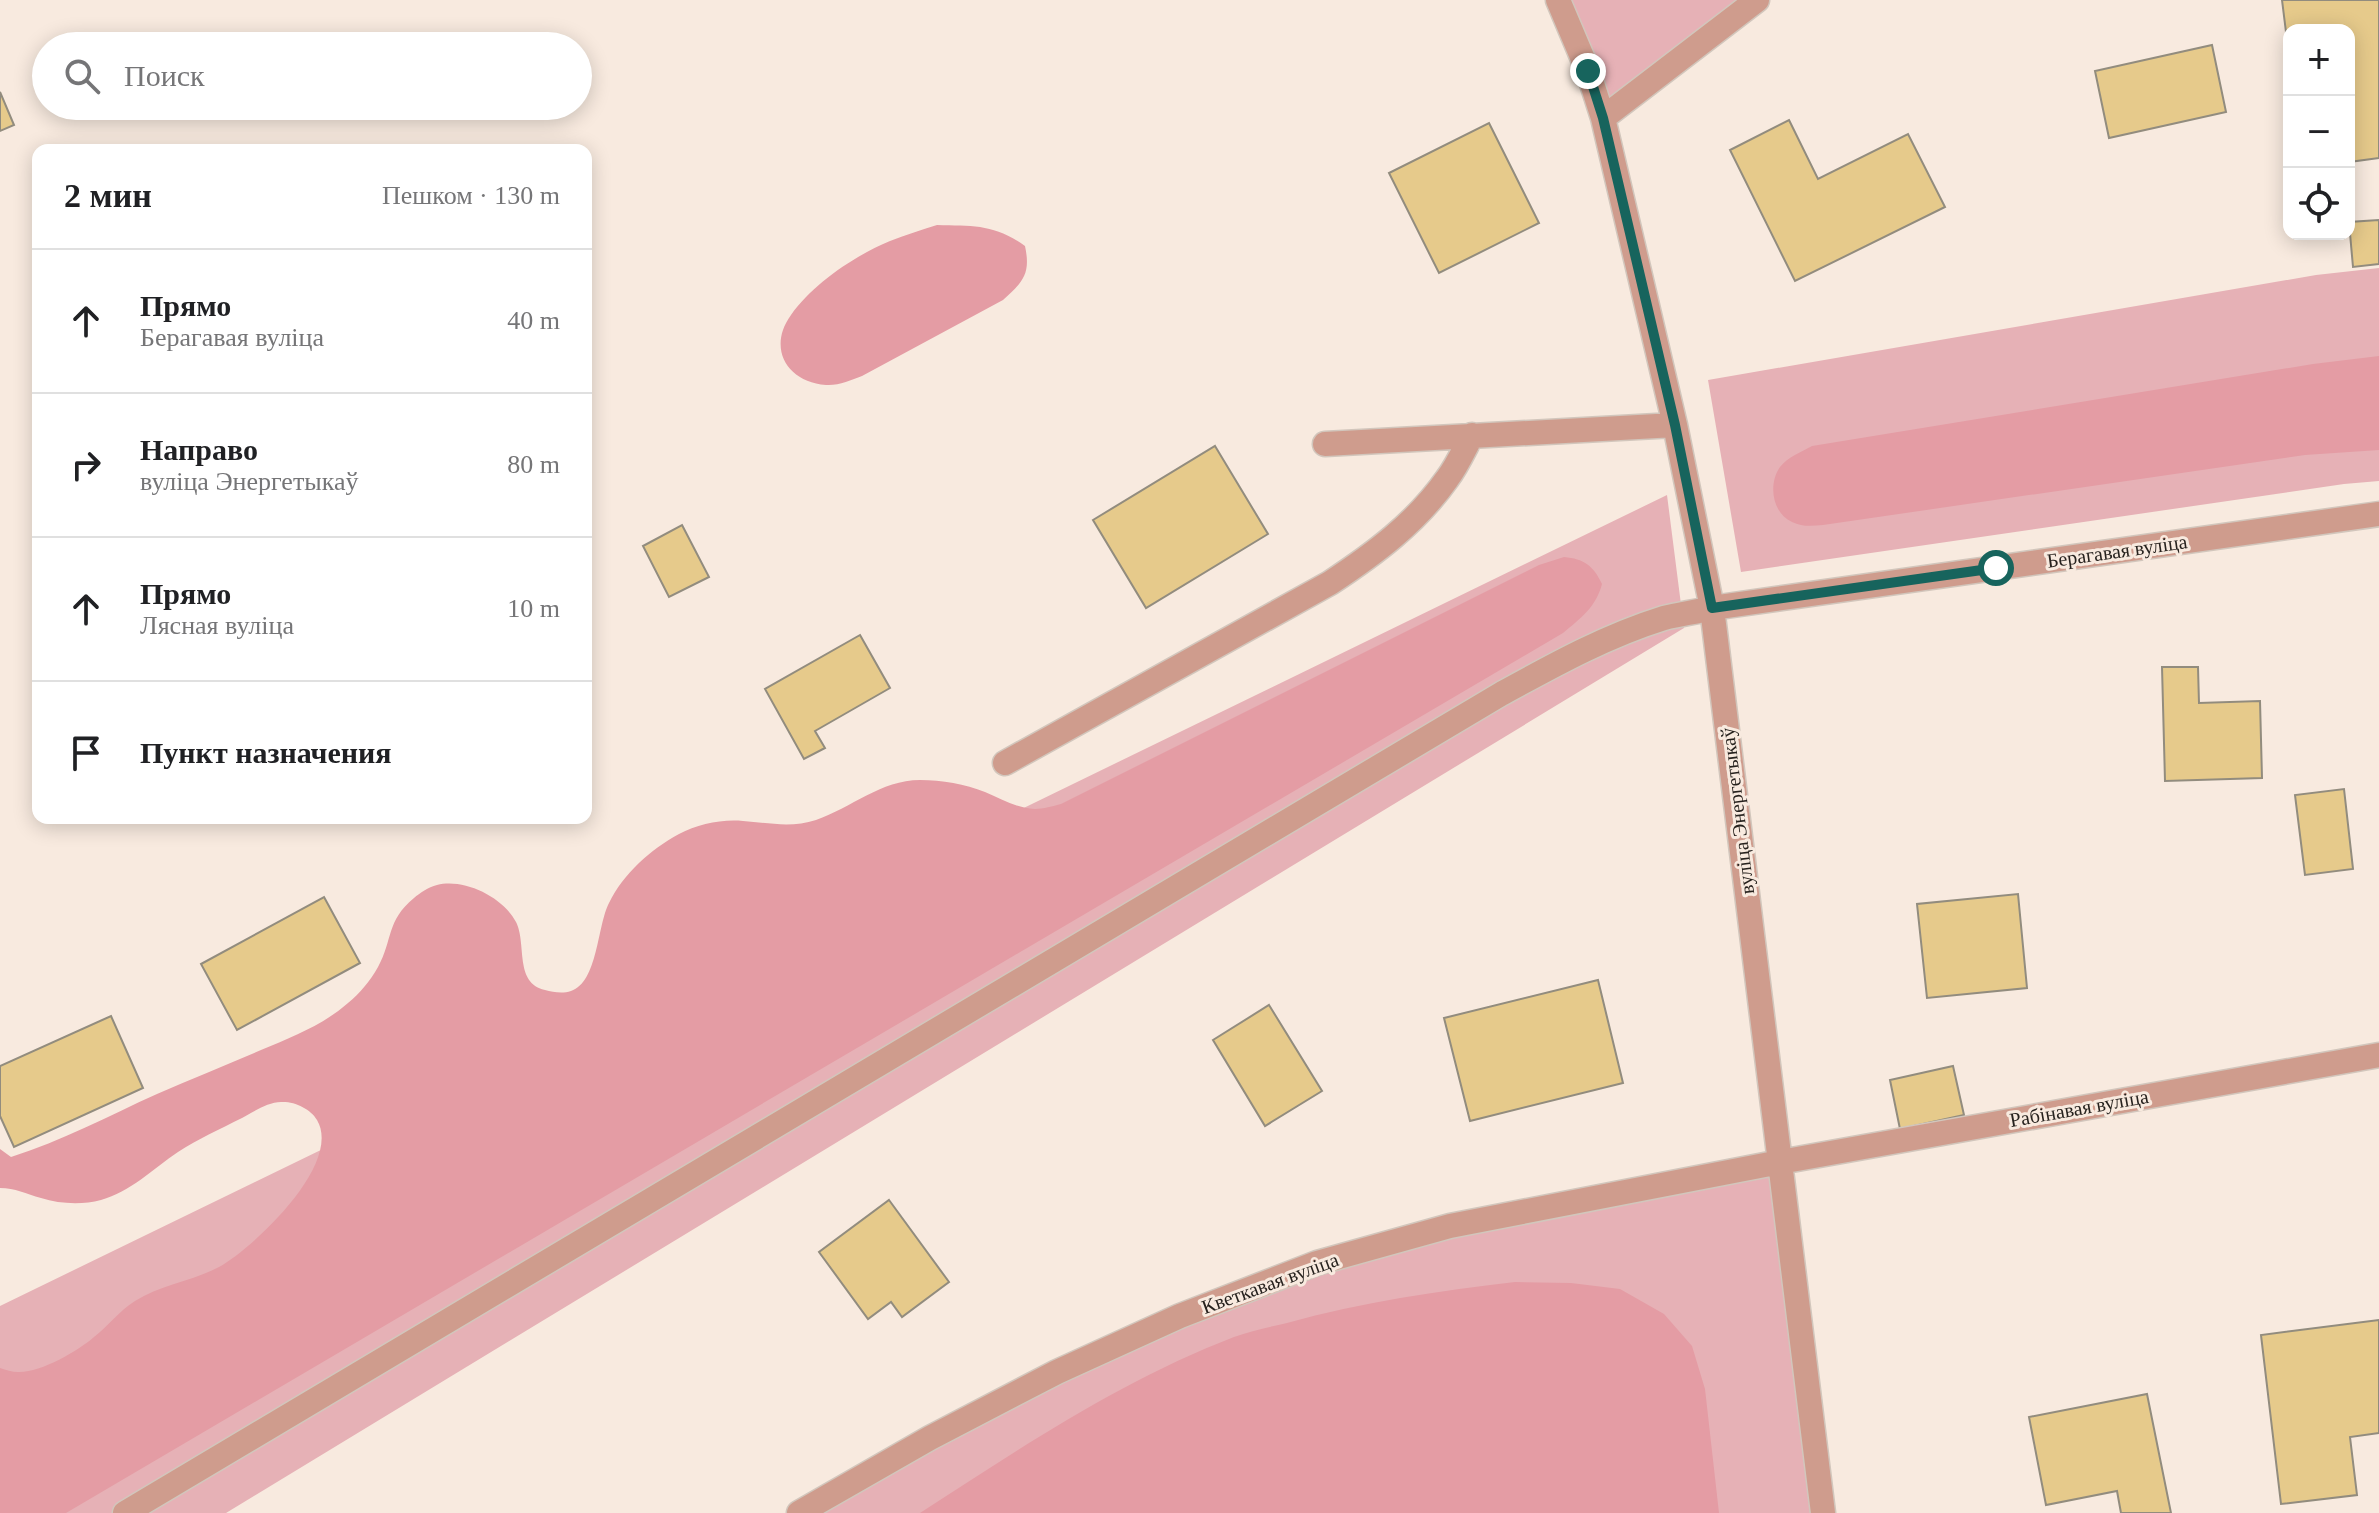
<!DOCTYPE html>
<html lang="ru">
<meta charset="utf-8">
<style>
:root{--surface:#fff;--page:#f6f6f6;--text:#202124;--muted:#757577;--line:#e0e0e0}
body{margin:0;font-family:Georgia,serif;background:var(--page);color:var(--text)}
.controls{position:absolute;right:24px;top:24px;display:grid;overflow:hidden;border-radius:16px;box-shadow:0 4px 20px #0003}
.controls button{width:72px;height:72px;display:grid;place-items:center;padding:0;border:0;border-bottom:2px solid var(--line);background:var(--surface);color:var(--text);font:40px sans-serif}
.stop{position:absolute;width:24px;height:24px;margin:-18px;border:6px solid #17645d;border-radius:50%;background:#fff}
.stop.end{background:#17645d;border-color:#fff;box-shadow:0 2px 8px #0008}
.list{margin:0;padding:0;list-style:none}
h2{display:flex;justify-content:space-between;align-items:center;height:104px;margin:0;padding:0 32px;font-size:34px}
h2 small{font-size:26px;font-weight:400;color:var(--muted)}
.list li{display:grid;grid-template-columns:52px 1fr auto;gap:24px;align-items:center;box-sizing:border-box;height:144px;padding:0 32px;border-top:2px solid var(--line)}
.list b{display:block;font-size:30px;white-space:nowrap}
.list p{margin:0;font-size:26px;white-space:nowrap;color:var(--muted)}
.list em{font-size:26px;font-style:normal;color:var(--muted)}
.icon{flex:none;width:44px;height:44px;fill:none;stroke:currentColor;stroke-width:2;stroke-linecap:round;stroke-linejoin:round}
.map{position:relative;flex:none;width:2379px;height:1513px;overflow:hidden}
.search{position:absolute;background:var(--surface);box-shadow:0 4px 20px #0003;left:32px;top:32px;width:560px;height:88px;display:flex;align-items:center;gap:20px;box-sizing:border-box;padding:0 28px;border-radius:44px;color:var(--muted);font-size:30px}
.panel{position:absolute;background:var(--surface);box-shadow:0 4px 20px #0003;left:32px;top:144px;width:560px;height:680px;border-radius:16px}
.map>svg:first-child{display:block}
</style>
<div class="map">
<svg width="2379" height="1513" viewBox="0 0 2379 1513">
<rect width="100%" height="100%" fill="#f8eadf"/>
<path fill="#e6b1b6" d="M1558,0h199l-154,118z
M2379,268v213l-35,3 -603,88 -33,-192 608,-105z
M1667,495l17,133 -1458,885h-226v-207z
M1780,1162l43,351h-1024l131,-75 387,-175z"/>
<path fill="#e49ca4" d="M937,225c37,1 57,-1 88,21 6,28 -2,36 -22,54l-141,76c-11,4 -24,10 -36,9 -39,-3 -59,-37 -35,-70 22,-31 63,-59 99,-74 15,-6 31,-11 47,-16z
M2379,356v94l-74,5 -482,70c-11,1 -21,2 -31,-3 -20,-9 -24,-38 -12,-55 8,-10 21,-15 32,-21l501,-82z
M1564,557c20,2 29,8 38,27 -6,23 -21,34 -39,49l-1497,880h-66v-145c6,2 12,4 18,4 22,1 60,-21 76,-35 14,-11 25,-26 41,-36 25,-16 58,-20 84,-34 34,-19 124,-103 98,-147 -6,-11 -23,-19 -36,-18 -13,0 -28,10 -39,16 -22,11 -44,21 -64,34 -25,17 -48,40 -77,48 -19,5 -41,4 -60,-2 -15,-4 -26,-10 -41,-10v-39l11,8c51,-16 97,-41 146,-63 34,-15 69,-29 104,-44 31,-13 62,-25 87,-47 12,-10 22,-22 30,-36 15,-27 8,-46 36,-69 6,-5 14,-11 23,-13 27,-7 66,12 79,37 11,22 -2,61 29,68 8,2 17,4 26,1 27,-9 26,-65 38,-88 15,-30 41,-53 70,-69 19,-10 43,-15 64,-13 25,2 49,7 73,-1 35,-12 65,-40 104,-40 22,0 45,4 65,12 17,7 31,16 50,17 8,0 18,-3 26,-5l478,-239z
M1515,1282l56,1 49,6 44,25 28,32 13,43 14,124h-799c100,-65 202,-133 314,-176 17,-6 35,-10 53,-14 75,-21 151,-32 228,-41z"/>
<path fill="#e6ca8b" stroke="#928c7e" stroke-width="2" d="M2282,0h97v158l-30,4v-132h-60v26z
M2212,45l14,67 -117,26 -14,-67z
M0,92l14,33 -14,6z
M1789,120l29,59 90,-45 37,73 -150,74 -65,-131z
M1489,123l50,100 -100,50 -50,-100z
M2379,220v44l-26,3 -4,-45z
M1215,446l53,88 -122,74 -53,-88z
M682,525l27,52 -40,20 -26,-51z
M860,635l30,53 -75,43 10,17 -21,11 -39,-70z
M2162,667h36l1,36 61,-2 2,77 -97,3z
M2344,789l9,80 -48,6 -10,-80z
M2018,894l9,94 -100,10 -10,-94z
M324,897l36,66 -123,67 -36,-66z
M1598,980l25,103 -153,38 -26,-103z
M1269,1005l53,86 -57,35 -52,-86z
M111,1016l32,72 -129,59 -14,-31v-50z
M1953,1066l11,49 -64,14 -10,-49z
M889,1200l60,82 -47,35 -11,-15 -23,17 -49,-67z
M2379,1320v113l-29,4 7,58 -76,9 -20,-169z
M2147,1394l24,119h-50l-4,-22 -71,14 -17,-88z"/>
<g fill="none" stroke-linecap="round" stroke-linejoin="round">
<g stroke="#d2c6bc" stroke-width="27">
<path id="minor" d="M1558,0l30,71 15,47 72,307 37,183 111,905
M1603,118l154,-118
M1325,444l350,-19
M1005,763l325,-180c44,-29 86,-60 117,-104 10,-13 17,-29 25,-44
M125,1513l1376,-819c53,-29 105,-58 163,-76 16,-4 32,-6 48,-10l667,-94
M799,1513l131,-75 127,-66 123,-56 137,-53 133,-37 330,-64 599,-107"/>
</g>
<use href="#minor" stroke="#cf9c8d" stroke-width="24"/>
</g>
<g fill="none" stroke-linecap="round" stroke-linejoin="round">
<path stroke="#17645d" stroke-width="10" d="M1588,71l15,47 72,307 37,183 284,-40"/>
</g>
<g text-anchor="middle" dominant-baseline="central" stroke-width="6" stroke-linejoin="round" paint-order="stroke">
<g font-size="20" fill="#27221e" stroke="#f8eadf">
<text transform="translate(2117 551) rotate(-8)">Берагавая вуліца</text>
<text transform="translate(1737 811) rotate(-97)">вуліца Энергетыкаў</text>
<text transform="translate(2079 1108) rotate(-10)">Рабінавая вуліца</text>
<text transform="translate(1270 1283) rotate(-20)">Кветкавая вуліца</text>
</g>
</g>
</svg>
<div class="controls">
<button>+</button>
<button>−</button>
<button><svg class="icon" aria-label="locate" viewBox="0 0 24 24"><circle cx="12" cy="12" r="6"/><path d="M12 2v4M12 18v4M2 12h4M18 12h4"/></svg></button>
</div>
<div class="stop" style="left:1996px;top:568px"></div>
<div class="stop end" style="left:1588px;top:71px"></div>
<div class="search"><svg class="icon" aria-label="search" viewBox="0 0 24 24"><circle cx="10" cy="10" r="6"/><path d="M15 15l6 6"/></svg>Поиск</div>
<section class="panel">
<h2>2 мин<small>Пешком · 130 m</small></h2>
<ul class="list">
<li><svg class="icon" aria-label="ahead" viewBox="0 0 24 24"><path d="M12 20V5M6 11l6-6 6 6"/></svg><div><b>Прямо</b><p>Берагавая вуліца</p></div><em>40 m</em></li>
<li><svg class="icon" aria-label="right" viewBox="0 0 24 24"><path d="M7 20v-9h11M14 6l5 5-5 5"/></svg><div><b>Направо</b><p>вуліца Энергетыкаў</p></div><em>80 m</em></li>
<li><svg class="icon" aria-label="ahead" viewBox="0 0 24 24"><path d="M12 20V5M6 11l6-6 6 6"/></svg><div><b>Прямо</b><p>Лясная вуліца</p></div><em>10 m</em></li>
<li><svg class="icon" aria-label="arrive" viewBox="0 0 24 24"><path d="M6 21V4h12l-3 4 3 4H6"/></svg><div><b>Пункт назначения</b></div></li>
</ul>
</section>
</div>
